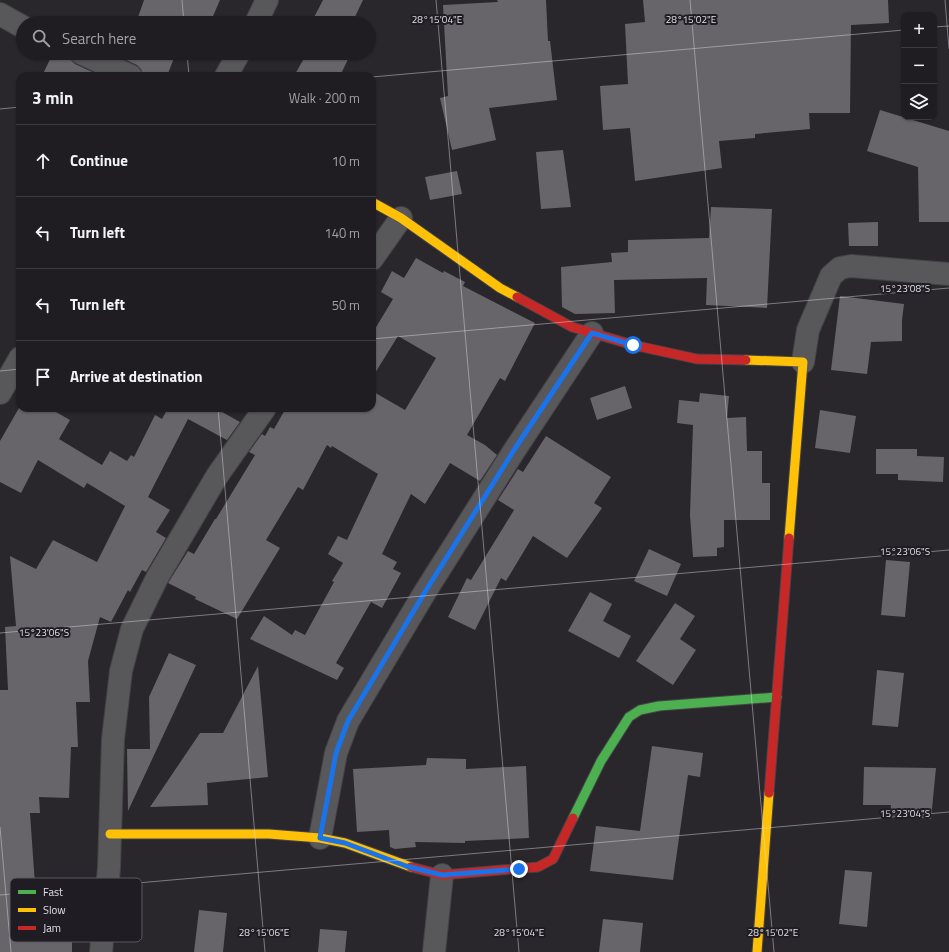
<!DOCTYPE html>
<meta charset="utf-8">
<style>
:root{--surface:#1f1d21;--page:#27262a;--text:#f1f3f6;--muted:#a1a2a5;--line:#3c3b3f}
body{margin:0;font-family:"Titillium Web",sans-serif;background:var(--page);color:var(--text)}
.controls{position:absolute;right:12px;top:12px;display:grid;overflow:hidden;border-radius:8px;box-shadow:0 1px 3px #0004}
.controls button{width:36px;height:36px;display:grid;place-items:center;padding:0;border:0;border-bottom:1px solid var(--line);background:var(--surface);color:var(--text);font:20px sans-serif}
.stop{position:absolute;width:12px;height:12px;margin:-9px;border:3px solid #1a73e8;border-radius:50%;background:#fff}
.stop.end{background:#1a73e8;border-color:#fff;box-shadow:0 1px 4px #0008}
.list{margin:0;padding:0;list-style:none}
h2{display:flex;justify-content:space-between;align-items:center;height:52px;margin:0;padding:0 16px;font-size:17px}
h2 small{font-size:13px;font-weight:400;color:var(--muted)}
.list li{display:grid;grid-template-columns:26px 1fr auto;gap:12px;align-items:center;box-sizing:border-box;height:72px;padding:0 16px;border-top:1px solid var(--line)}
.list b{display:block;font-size:15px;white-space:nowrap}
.list em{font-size:13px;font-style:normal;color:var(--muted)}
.icon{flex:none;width:22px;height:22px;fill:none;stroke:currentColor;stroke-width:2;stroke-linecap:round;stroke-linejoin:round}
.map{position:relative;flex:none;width:949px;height:952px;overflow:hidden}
.search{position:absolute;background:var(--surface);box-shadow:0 1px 3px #0004;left:16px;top:16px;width:360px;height:44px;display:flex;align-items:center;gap:10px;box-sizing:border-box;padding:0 14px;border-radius:22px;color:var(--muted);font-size:15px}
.panel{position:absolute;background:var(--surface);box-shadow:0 1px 3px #0004;left:16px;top:72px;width:360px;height:340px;border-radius:12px}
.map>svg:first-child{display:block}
</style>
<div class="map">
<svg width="949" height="952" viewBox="0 0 949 952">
<rect width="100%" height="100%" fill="#29272c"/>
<path fill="#676569" d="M144,0h76l-10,23h-74z
M323,0h40l-11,23h-41z
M497,0h49l2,41h2l7,59 -68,8 7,32 -44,10 -12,-52 8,-2 -5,-91 55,-3z
M643,0h245l1,23 -38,2 -1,88h-41l1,16 -55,5v4l-36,3 3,27 -87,13 -5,-53 -27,2 -3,-44 28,-2 -3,-60 20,-2z
M53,53h16l2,7 4,4 26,12h-59z
M111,53h65l-9,23h-24l-2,-7 -4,-4z
M307,53h44l-11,23h-46z
M880,110l69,21v91h-30l-1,-55 -51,-16z
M563,150l8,57 -30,2 -5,-57z
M457,171l5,23 -32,6 -5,-23z
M711,207l61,2 -5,99 -61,-3 1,-27 -93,2 1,33 -40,1 -13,-7 -1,-40 51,-5 -1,-9 17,-1v-12l81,-2z
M878,222v24h-29l-1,-23z
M416,258l27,15 1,-2 21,11 -2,4 72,37 -30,58 -5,-3 -33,57 18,10 12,10 -17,26 -30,-18 -25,41 -14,-10 -29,60 15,8 -4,7 8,4 -19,35 -11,-6 -35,61 8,5 -7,12 -87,-41 14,-23 28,19 3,-5 10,5 29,-53 -2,-1 11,-18 -15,-9 10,-18 9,4 31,-66 -46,-28 -1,2 -4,-3 -24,45 -5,-3 -32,53 14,8 -43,71 -42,-20 1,-2 -28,-14 20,-32 6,3 21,-35h1l39,-64 -6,-3 13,-18 3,2 5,-9 4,2 12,-21h86v-17l33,19 31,-52 -38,-22 -26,42v-44l21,-35 -12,-7 11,-21 12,7z
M840,296l64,8 -2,16v21l-31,1 -4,32 -36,-4z
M625,386l7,22 -35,12 -7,-22z
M700,393l29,3 -2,22 19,-1 1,34h15v32h8v37h-46v27l-7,1v8l-24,1 -3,-42 3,-90 -16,-2 2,-23 20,2z
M19,408h30l21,12 -11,19 43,26 8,-14 17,10 4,-6 3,2 21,-42 7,4 6,-11h47l25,14 -13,18 -39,-21 -40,78 22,13 -14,22 10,6 -20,34 -4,-2 -12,22 -2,-2 -17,32 -11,-5 -12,44 2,41h-14l2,45h-7l-2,51 -30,-1 1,16h-10l5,72h41v25h-4v42h-72v-262h8l-3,-63 11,-1 -6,-70 26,13 17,-29 44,22 28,-56 -38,-23 -3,5 -46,-28 -17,33 -21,-11v-41z
M820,410l36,6 -6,37 -35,-5z
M546,436l65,41 -17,26 8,5 -35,50 -34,-22 -27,45 -5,-3 -26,52 -27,-13 19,-39 4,2 43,-70 -16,-10 20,-31 5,3z
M876,449h41v7l27,1 -1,25 -45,-2v-6h-22z
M649,549l32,15 -14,32 -33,-15z
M886,560l24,2 -5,55 -24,-2z
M590,592l22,12 -9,17 28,15 -12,22 -51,-27z
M675,603l20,13 -15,23 16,11 -23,35 -37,-24z
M169,653l27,12 -68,146 -1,-62h23l-1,-52z
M258,666l10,111 -61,6 1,22 -58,2 50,-74h23z
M877,670l27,3 -6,54 -26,-2z
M652,746l51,7 -3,24 -12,-2 -15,105 -83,-9 6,-45 44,5z
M427,758l39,1v10l60,-3 3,72 -64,3v2l-50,-1 1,5 -21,2 -5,-2 -1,-17 -32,2 -4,-63 73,-4z
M864,767l72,1 -5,51 -41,-4 1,-10h-28z
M845,870l27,2 -5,55 -28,-3z
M199,910l28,3 -4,39h-29z
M603,919l40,4 -3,29h-41z
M320,929l27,2 -2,21h-27z"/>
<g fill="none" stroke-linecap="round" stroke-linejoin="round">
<g stroke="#444346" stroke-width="24">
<path id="street" d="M0,14l23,13
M256,23l11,-23
M81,53l50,23
M226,76l13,-23
M372,259l29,-41
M803,362l5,-32 23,-54 9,-8 11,-2 98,8
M0,393l20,-35
M320,838l16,-85 12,-32 77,-129 89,-141 78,-118
M101,952l8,-84 4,-129 8,-68 11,-42 25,-51 60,-102 48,-68
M434,952l8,-77"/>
</g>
<g stroke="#444346" stroke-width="11">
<path id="fast" d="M573,818l28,-57 28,-44 11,-7 19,-4 118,-9"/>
</g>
<g stroke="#444346" stroke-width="11">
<path id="slow" d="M372,202l29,16 99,70 17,9
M746,360l57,2 -14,176
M110,834h159l51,4 25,5 66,24
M757,952l12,-159"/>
</g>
<g stroke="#444346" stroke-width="11">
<path id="jam" d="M517,297l55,30 61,18 64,14 49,1
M769,793l20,-255
M411,867l31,8 96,-8 15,-8 20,-41"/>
</g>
<use href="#street" stroke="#58575a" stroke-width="22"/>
<use href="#fast" stroke="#4caf50" stroke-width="9"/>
<use href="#slow" stroke="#ffc107" stroke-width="9"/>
<use href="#jam" stroke="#c62828" stroke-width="9"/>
</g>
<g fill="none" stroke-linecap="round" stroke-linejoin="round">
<path stroke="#1a73e8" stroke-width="5" d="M519,869l-77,6 -36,-9 -61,-23 -25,-5 16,-85 12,-32 77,-129 89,-142 78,-117 41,12"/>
</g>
<path fill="none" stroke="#e3e1e6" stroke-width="1" stroke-opacity="0.45" d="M182,0l2,23M436,0l83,952M690,0l84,952M945,0l4,49M934,27l15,-1M187,53l2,23M372,77l532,-47M0,109l20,-2M372,339l577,-51M0,371l20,-2M218,408l47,544M0,633l949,-83M0,827l11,125M0,895l949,-83"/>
<rect x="10" y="878" width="132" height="64" rx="6" fill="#1f1d23" stroke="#5a585e" stroke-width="1"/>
<rect x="18" y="890" width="18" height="4" fill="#4caf50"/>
<rect x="18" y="908" width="18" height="4" fill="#ffc107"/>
<rect x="18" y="926" width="18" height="4" fill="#c62828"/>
<g font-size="11" fill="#e3e1e6">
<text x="43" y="896">Fast</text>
<text x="43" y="914">Slow</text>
<text x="43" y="932">Jam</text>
</g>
<g font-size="10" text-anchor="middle" fill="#e3e1e6" stroke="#1f1d23" stroke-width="4" stroke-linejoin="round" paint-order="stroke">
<text x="437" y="23">28°15'04"E</text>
<text x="691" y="23">28°15'02"E</text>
<text x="905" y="292">15°23'08"S</text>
<text x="905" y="555">15°23'06"S</text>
<text x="44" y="636">15°23'06"S</text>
<text x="905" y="817">15°23'04"S</text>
<text x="264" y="936">28°15'06"E</text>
<text x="519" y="936">28°15'04"E</text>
<text x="773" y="936">28°15'02"E</text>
</g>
</svg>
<div class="controls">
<button>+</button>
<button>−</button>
<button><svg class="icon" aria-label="layers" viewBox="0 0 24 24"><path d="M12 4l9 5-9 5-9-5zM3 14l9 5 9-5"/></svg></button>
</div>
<div class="stop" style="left:633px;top:345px"></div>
<div class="stop end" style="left:519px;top:869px"></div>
<div class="search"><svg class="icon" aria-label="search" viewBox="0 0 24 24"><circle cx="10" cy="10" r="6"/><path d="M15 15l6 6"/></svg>Search here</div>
<section class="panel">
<h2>3 min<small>Walk · 200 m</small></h2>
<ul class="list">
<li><svg class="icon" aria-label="ahead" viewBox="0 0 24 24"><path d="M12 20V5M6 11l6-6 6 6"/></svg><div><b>Continue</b></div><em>10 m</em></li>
<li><svg class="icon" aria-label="left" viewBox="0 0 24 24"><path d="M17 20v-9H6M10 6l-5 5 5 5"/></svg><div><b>Turn left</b></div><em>140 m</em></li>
<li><svg class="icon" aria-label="left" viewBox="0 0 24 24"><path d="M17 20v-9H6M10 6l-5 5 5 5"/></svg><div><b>Turn left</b></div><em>50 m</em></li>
<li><svg class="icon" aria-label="arrive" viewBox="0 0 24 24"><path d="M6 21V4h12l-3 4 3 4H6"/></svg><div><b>Arrive at destination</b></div></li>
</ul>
</section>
</div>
